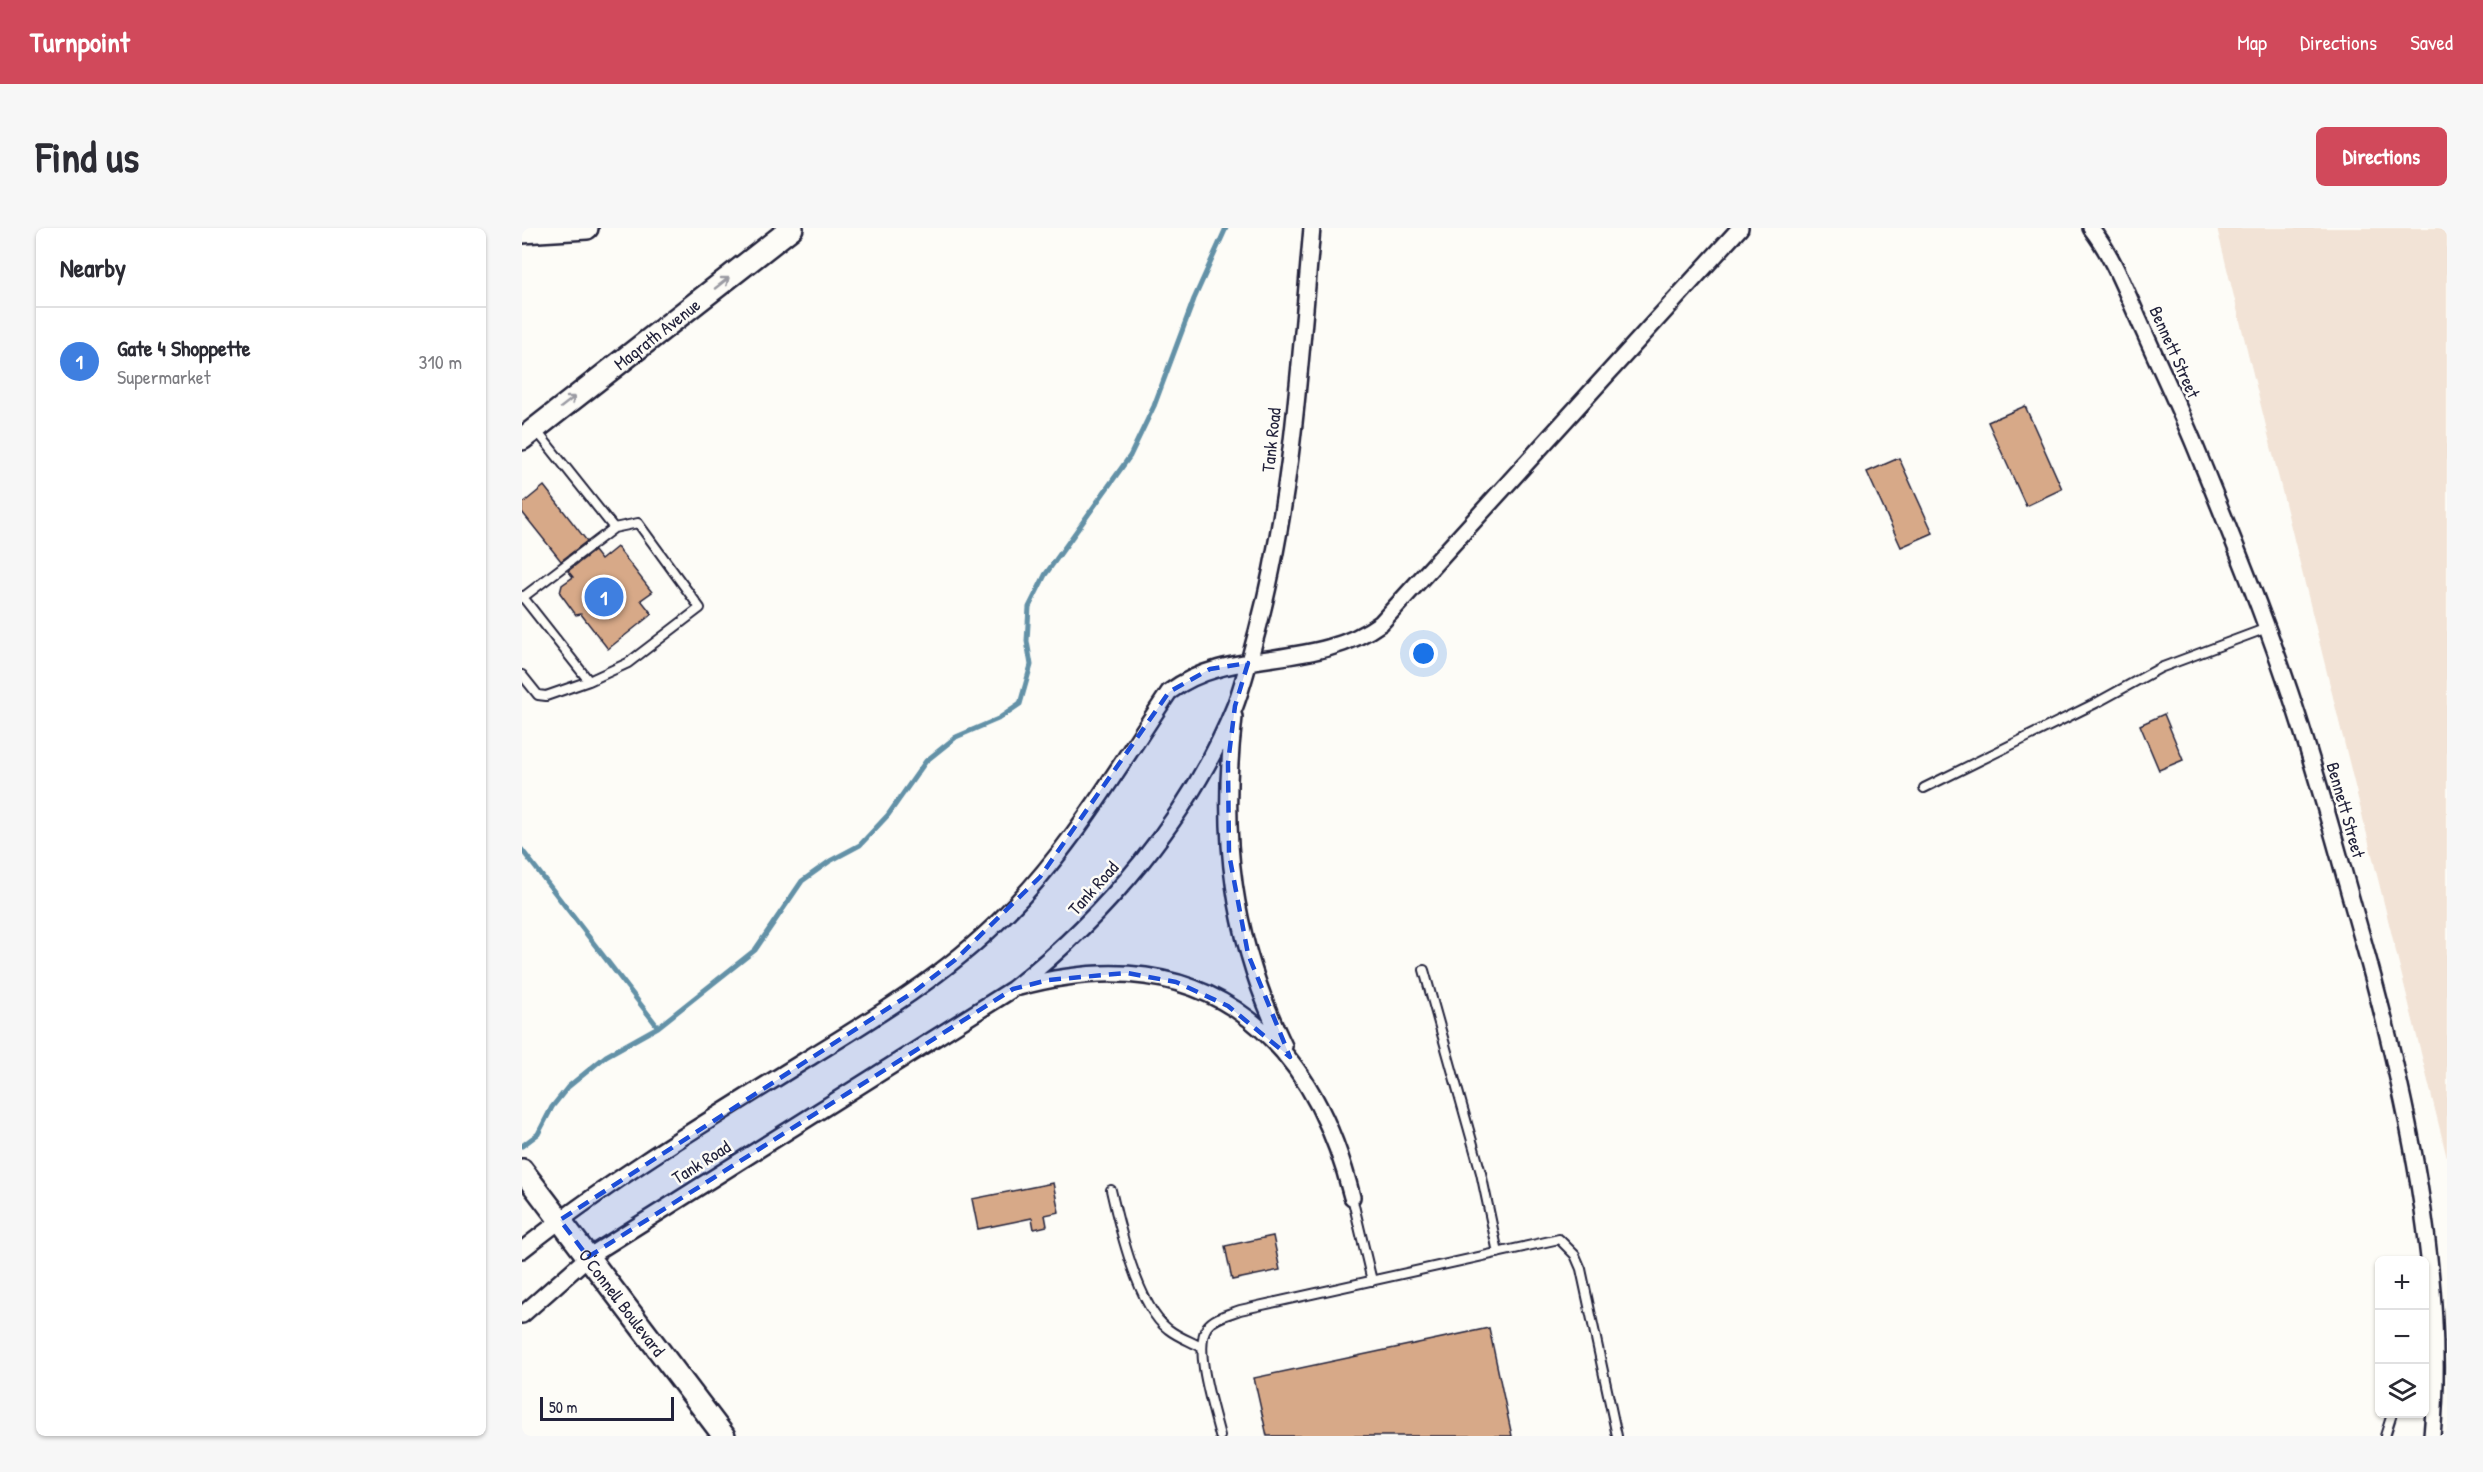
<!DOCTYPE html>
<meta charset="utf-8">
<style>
:root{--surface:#fff;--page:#f7f7f7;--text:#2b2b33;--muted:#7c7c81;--line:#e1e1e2;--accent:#d1495b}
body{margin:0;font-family:"Patrick Hand",sans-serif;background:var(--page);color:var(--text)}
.controls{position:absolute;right:18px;bottom:18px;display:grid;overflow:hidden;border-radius:9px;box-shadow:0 2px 4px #0004}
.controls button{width:54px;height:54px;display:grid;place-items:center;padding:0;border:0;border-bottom:2px solid var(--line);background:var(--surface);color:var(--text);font:30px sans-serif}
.scale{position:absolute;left:18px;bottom:15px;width:134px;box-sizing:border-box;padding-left:6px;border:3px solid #22223b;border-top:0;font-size:16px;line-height:21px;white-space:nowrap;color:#22223b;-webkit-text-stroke:4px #fdfcf7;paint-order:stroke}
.you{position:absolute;left:902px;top:426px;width:21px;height:21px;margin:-15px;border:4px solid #fff;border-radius:50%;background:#1a73e8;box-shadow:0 0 0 9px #1a73e833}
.badge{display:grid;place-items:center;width:39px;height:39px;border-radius:50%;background:var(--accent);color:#fff;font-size:20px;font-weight:700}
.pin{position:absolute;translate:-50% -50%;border:3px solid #fff;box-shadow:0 2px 6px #0006}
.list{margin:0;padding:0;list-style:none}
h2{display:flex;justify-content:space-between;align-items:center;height:78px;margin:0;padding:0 24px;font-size:26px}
h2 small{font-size:20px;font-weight:400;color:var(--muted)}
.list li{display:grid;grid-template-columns:39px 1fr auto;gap:18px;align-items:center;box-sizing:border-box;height:108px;padding:0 24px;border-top:2px solid var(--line)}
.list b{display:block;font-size:22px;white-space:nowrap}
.list p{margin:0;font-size:20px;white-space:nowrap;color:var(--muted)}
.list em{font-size:20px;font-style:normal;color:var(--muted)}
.icon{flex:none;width:33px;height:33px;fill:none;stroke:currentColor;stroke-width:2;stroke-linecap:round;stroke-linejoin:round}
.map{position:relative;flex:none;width:1925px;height:1208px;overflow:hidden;border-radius:9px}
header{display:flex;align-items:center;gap:36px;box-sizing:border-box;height:84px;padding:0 30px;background:var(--accent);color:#fff}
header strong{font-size:28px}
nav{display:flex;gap:33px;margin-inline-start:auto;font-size:21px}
.intro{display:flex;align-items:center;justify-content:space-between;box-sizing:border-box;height:144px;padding:0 36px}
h1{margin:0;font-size:42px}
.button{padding:15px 27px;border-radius:9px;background:var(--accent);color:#fff;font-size:21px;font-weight:700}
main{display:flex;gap:36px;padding:0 36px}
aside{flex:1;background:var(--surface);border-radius:9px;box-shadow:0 2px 4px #0004}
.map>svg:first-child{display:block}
</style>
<header>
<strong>Turnpoint</strong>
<nav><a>Map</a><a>Directions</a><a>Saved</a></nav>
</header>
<div class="intro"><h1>Find us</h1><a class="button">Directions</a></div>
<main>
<aside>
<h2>Nearby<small></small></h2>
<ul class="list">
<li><span class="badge" style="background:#3f7fe0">1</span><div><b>Gate 4 Shoppette</b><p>Supermarket</p></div><em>310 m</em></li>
</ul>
</aside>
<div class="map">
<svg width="1925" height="1208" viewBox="0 0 1925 1208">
<rect width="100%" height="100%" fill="#fdfcf7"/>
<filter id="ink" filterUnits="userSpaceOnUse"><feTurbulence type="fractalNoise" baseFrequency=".0167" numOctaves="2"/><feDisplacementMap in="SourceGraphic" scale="12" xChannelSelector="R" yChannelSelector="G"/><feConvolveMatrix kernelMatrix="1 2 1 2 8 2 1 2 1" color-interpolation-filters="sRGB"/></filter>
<g filter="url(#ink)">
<path fill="#f2e3d6" d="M1695,0h230v930l-185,-748z"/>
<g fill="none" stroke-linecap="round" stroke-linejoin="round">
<path stroke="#6391a7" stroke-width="5" d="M0,622l136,177
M0,918l16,-12 14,-27 16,-20 38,-31 52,-29 97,-77 47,-69 28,-20 30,-16 28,-30 38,-54 30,-24 42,-18 22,-15 11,-39 -4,-24 2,-34 16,-32 85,-119 24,-50 40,-107 32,-71"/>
</g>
<path fill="#d7a988" stroke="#22223b" stroke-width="1.5" d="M1503,178l37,83 -36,17 -38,-84z
M1377,230l34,75 -32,14 -34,-75z
M22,258l43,55 -26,20 -39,-49v-8z
M95,319l35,45 -11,8 11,14 -44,35 -27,-35 -5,1 -16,-22 2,-8 11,-8 -5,-6 26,-20 7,9z
M1642,486l19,46 -24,10 -19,-45z
M531,955l6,29 -14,3 2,11 -13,3 -2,-11 -54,11 -6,-30z
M751,1008l7,34 -48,10 -7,-34z
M967,1100l23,108h-245l-13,-58z"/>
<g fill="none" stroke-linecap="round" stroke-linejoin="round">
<g stroke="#22223b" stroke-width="12">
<path id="lane" d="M0,368l67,85 39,-18 72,-55 -62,-85 -24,5
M0,370l92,-70 -78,-98
M0,447l16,20 8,1 43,-15
M1402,560l174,-86 62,-34 107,-40
M902,742l57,203 17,80
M589,962c8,35 27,117 57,139 10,8 22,12 33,18
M830,969l20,84
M698,1208c-6,-25 -27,-88 -13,-109 7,-10 23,-13 33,-17l319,-71 16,16 6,14 36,167
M1863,1208l7,-22"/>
</g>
<g stroke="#22223b" stroke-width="20">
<path id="street" d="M1569,0c21,27 33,59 47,90 19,43 39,85 57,128 33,81 66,161 94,244 28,82 50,167 74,251 43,153 84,336 69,495
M712,489c-14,118 -2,221 50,329
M497,759c177,-48 290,38 333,210
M0,1022c89,-71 186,-129 282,-189 70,-43 140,-85 198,-143 67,-66 115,-149 167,-226 62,-47 145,-20 212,-69l359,-395
M0,1087l66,-58 425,-268c92,-73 178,-173 222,-283 9,-24 15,-49 22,-74 35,-131 43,-269 55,-404"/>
</g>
<g stroke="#22223b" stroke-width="26">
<g id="secondary">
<path d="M0,4l65,-4"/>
<path id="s1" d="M0,211l270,-211"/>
<path id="s2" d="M0,942l202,266"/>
</g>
</g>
<use href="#lane" stroke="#fdfcf7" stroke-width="8"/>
<use href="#street" stroke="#fdfcf7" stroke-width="15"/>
<use href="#secondary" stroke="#fdfcf7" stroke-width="21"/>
</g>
<defs><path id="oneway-shaft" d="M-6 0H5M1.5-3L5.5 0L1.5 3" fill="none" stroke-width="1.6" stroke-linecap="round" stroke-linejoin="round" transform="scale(1.5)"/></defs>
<g stroke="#9a9aa2">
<use href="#oneway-shaft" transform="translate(200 55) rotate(-38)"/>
<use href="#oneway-shaft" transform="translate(46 174) rotate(-38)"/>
</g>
</g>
<path fill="#1d4ed8" fill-opacity="0.2" stroke="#1d4ed8" stroke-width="4.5" stroke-dasharray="12 8" stroke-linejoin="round" d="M726,435l-13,43 -7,57 1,91 19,100 42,103 -62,-51 -52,-24 -49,-9 -79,7 -35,9 -425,268 -28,-37 355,-229 40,-31 85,-83 129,-185 41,-23z"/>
<g text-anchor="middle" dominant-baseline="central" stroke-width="5" stroke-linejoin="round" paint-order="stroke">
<g font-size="18" fill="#22223b" stroke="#fdfcf7">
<text stroke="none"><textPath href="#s1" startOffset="171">Magrath Avenue</textPath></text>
<text transform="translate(1653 124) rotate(66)">Bennett Street</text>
<text transform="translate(749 212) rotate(-84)">Tank Road</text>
<text transform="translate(1824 582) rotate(74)">Bennett Street</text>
<text transform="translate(571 660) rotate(-48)">Tank Road</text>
<text transform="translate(179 934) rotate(-32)">Tank Road</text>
<text stroke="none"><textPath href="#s2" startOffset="166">O'Connell Boulevard</textPath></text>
</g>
</g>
</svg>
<div class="controls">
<button>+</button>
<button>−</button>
<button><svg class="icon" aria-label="layers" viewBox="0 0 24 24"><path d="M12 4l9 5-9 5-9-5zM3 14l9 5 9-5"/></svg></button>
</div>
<div class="scale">50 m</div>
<div class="you"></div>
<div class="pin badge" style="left:82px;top:369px;background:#3f7fe0">1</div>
</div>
</main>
